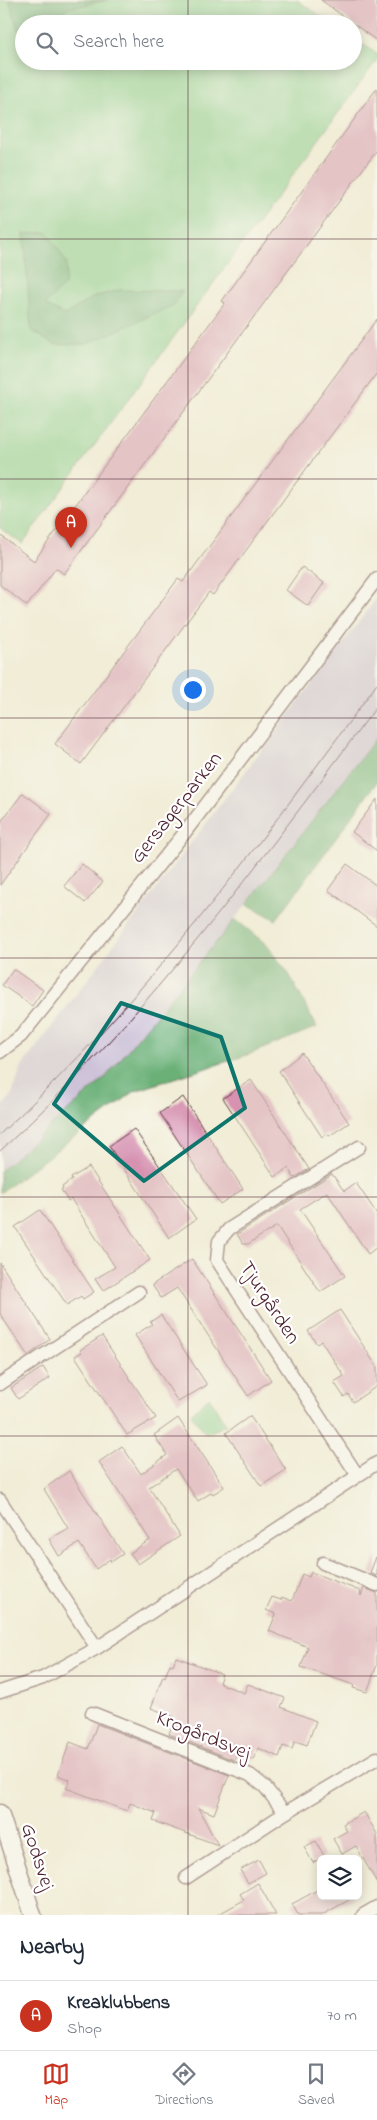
<!DOCTYPE html>
<meta charset="utf-8">
<style>
:root{--surface:#fff;--page:#f2f2f3;--text:#1f2937;--muted:#747a83;--line:#e0e1e3;--accent:#c8321e}
body{margin:0;font-family:"Indie Flower",sans-serif;background:var(--page);color:var(--text)}
.controls{position:absolute;right:15px;bottom:15px;display:grid;overflow:hidden;border-radius:8px;box-shadow:0 2px 12px #0003}
.controls button{width:45px;height:45px;display:grid;place-items:center;padding:0;border:0;border-bottom:1px solid var(--line);background:var(--surface);color:var(--text);font:25px sans-serif}
.you{position:absolute;left:192px;top:689px;width:18px;height:18px;margin:-12px;border:4px solid #fff;border-radius:50%;background:#1a73e8;box-shadow:0 0 0 8px #1a73e833}
.badge{display:grid;place-items:center;width:32px;height:32px;border-radius:50%;background:var(--accent);color:#fff;font-size:16px;font-weight:700}
.pin{position:absolute;translate:-50% -41px;filter:drop-shadow(0 1px 2px #0008)}
.pin::after{content:'';position:absolute;top:26px;width:18px;height:15px;background:inherit;clip-path:polygon(0 0,100% 0,50% 100%)}
.list{margin:0;padding:0;list-style:none}
h2{display:flex;justify-content:space-between;align-items:center;height:65px;margin:0;padding:0 20px;font-size:21px}
h2 small{font-size:16px;font-weight:400;color:var(--muted)}
.list li{display:grid;grid-template-columns:32px 1fr auto;gap:15px;align-items:center;box-sizing:border-box;height:70px;padding:0 20px;border-top:1px solid var(--line)}
.list b{display:block;font-size:19px;white-space:nowrap}
.list p{margin:0;font-size:16px;white-space:nowrap;color:var(--muted)}
.list em{font-size:16px;font-style:normal;color:var(--muted)}
.icon{flex:none;width:28px;height:28px;fill:none;stroke:currentColor;stroke-width:2;stroke-linecap:round;stroke-linejoin:round}
.map{position:relative;flex:none;width:377px;height:1915px;overflow:hidden}
.search{position:absolute;background:var(--surface);box-shadow:0 2px 12px #0003;left:15px;right:15px;top:15px;height:55px;display:flex;align-items:center;gap:12px;box-sizing:border-box;padding:0 18px;border-radius:28px;color:var(--muted);font-size:19px}
.sheet{height:135px;background:var(--surface)}
nav{display:flex;justify-content:space-around;align-items:center;box-sizing:border-box;height:70px;border-top:1px solid var(--line);background:var(--surface);font-size:14px;color:var(--muted)}
nav a{display:grid;justify-items:center;gap:2px}
nav .on{color:var(--accent)}
.map>svg:first-child{display:block}
</style>
<div class="map">
<svg width="377" height="1915" viewBox="0 0 377 1915">
<rect width="100%" height="100%" fill="#fff"/>
<filter id="ink" filterUnits="userSpaceOnUse"><feTurbulence type="fractalNoise" baseFrequency=".02" numOctaves="2"/><feDisplacementMap in="SourceGraphic" scale="10" xChannelSelector="R" yChannelSelector="G"/><feConvolveMatrix kernelMatrix="1 2 1 2 8 2 1 2 1" color-interpolation-filters="sRGB"/></filter>
<filter id="wash" filterUnits="userSpaceOnUse"><feTurbulence type="fractalNoise" baseFrequency=".0096" numOctaves="4" result="noise"/><feDisplacementMap in="SourceGraphic" scale="20" xChannelSelector="R" yChannelSelector="G"/><feGaussianBlur stdDeviation="1.12" result="paint"/><feColorMatrix in="noise" values="0 0 0 0 0 0 0 0 0 0 0 0 0 0 0 0 0 1.4 0 .05"/><feComposite in="paint" operator="in"/></filter>
<g filter="url(#wash)">
<rect width="100%" height="100%" fill="#f1edd7"/>
<path fill="#cbbfd6" d="M377,598v139l-142,182 -130,159 -105,93v-63l11,-11 11,-31z"/>
<path fill="#83cd8b" stroke="#66765b" d="M0,0h297l35,24h-308v37h329v-23l24,16v6l-355,484 -22,-16z
M209,1397l17,28 -20,9 -15,-20z"/>
<path fill="#6ab077" stroke="#5a6851" d="M9,0h99l-39,8 -35,16h-10v4l-6,2z
M47,232l20,31 -2,22 -20,20 19,10 30,-18 25,-7 64,1 -9,14 -87,39 -33,1 -23,-15 -7,-96z
M377,737v45l-101,138 -29,-16z
M235,919l31,25 23,30 28,53 -67,27 -115,37 -135,102v-22l105,-93z"/>
<g id="blocks">
<path fill="#d692b0" d="M321,0h56v41z
M377,88v62l-313,424 -8,-6 -29,38 -27,-21v-50l34,26 191,-258 -3,-2z
M377,319v54l-164,222 -4,-3 -128,172 -26,-20 123,-165 5,3z
M302,567l22,16 -16,23 -22,-16z
M23,793l28,21 -51,71v-62z
M377,799v52l-25,-19z
M82,864l21,18 -18,21 -21,-17z
M347,864l30,22v40l-49,-36z
M13,969l30,21 -11,16 -30,-21z
M302,1053l47,70 -20,13 -2,-2 -5,3 -43,-66z
M251,1080l58,89 -15,9 -6,-10 -13,9 -52,-79z
M183,1097l60,92 -23,15 -60,-91z
M134,1129l62,90 -27,19 -60,-92z
M89,1167l61,93 -47,31 -8,-12 20,-12 -44,-68 -3,2 -7,-11 2,-1 -1,-2 10,-7 -1,-2z
M332,1174l12,17 12,-8 21,31v33l-9,7 -41,-62 -27,17 45,67 -25,16 -43,-66 -29,18h-5l-6,-10z
M40,1210l54,82 -11,7 -2,-3 -14,9 -52,-78z
M192,1259l79,121 -23,16 -71,-108 -16,10 -9,-13z
M0,1263l50,76 -22,17 -28,-42z
M340,1310l37,57v19l-24,16 -5,-8 -4,3 -10,-15 10,-6 -23,-35 -4,3 -9,-13z
M161,1315l46,70 -29,17 -43,-67 17,-11 -2,-2z
M102,1336l54,82 -29,17 -52,-79 7,-4 -2,-2z
M43,1367l7,11 -32,21 -7,-11z
M250,1416l36,54 -25,16 -35,-53z
M178,1418l46,69 -11,7 -1,-2 -14,9 -22,-32 -27,18 31,49 -42,28 -8,-11 20,-13 -51,-78 23,-16 19,28 26,-19 -13,-20z
M69,1471l54,83 -12,8 -1,-3 -14,10 -17,-26 -20,13 -10,-17 19,-11 -24,-39z
M376,1557h1v19l-7,-3z
M311,1572l49,19 1,5 3,-8 13,5v72l-10,27 -14,-4 1,-3 -53,-18 7,-20 -39,-16 7,-17 -10,-4 6,-13 9,3 1,-3 10,4 10,-27 7,3z
M176,1657l46,17 -3,9 25,10 4,-9 37,14 -4,9 35,14 -9,24 -12,-4 -3,8 -9,-3 -4,11 -21,-9 -4,12 -17,-6 -3,6 -65,-26 6,-17 -24,-9 12,-32 2,1 5,-13 3,1z
M97,1724l132,51 -15,39 -16,-6 20,37 -65,-24 3,-8 -26,-10 -3,8 -61,-23 4,-8 -12,-5 12,-33 18,7z
M364,1812l13,22v49l-21,-37 -14,8 -9,-15 14,-8 -4,-7z
M316,1841l8,15 -11,7 -9,-16z
M259,1860l7,13 -18,10 -8,-13z
M258,1883l18,32h-59l27,-15 -4,-6z
M321,1888v8h35l-34,19h-24l-6,-11z"/>
</g>
</g>
<g filter="url(#ink)">
<use href="#blocks" fill-opacity="0" stroke="#633e45" stroke-width="1"/>
<g fill="none" stroke-linecap="round" stroke-linejoin="round">
<g stroke="#633e45" stroke-width="15">
<path id="minor" d="M0,1052l21,-16 165,-205 191,-252
M0,1384l139,-92
M358,1476l-141,-216 2,-19 10,-12 130,-82
M0,1500l97,148
M323,1563l54,22
M0,1692l43,-14 54,-30 280,-185
M92,1713l158,62 15,12 20,26
M186,1878l99,-65 92,-55
M363,1915l14,-8"/>
</g>
<g stroke="#633e45" stroke-width="19">
<path id="tertiary" d="M0,1813l33,102"/>
</g>
<use href="#minor" stroke="#fff" stroke-width="12"/>
<use href="#tertiary" stroke="#fff" stroke-width="16"/>
<path stroke="#4a1f2b" stroke-width="1" d="M0,1134c145,-133 261,-292 377,-450
M0,1151c145,-132 260,-289 377,-445"/>
</g>
</g>
<path d="M0 0H377V1915H0ZM121,1003l100,34 24,71 -101,73 -90,-77z" fill="#f1edd7" fill-opacity=".55" fill-rule="evenodd"/>
<path fill="none" stroke="#0f766e" stroke-width="4" stroke-linejoin="round" d="M121,1003l100,34 24,71 -101,73 -90,-77z"/>
<path fill="none" stroke="#4a1f2b" stroke-width="1" stroke-opacity="0.55" d="M188,0v24M188,61v1854M0,239h377M0,479h377M0,718h377M0,958h377M0,1197h377M0,1436h377M0,1676h377"/>
<g text-anchor="middle" dominant-baseline="central" stroke-width="4.5" stroke-linejoin="round" paint-order="stroke">
<g font-size="21" fill="#4a1f2b" stroke="#fff">
<text transform="translate(177 808) rotate(-52)">Gersagerparken</text>
<text transform="translate(269 1303) rotate(57)">Tjurgården</text>
<text transform="translate(203 1736) rotate(22)">Krogårdsvej</text>
<text transform="translate(37 1857) rotate(72)">Godsvej</text>
</g>
</g>
</svg>
<div class="controls">
<button><svg class="icon" aria-label="layers" viewBox="0 0 24 24"><path d="M12 4l9 5-9 5-9-5zM3 14l9 5 9-5"/></svg></button>
</div>
<div class="you"></div>
<div class="pin badge" style="left:71px;top:548px">A</div>
<div class="search"><svg class="icon" aria-label="search" viewBox="0 0 24 24"><circle cx="10" cy="10" r="6"/><path d="M15 15l6 6"/></svg>Search here</div>
</div>
<section class="sheet">
<h2>Nearby<small></small></h2>
<ul class="list">
<li><span class="badge">A</span><div><b>Kreaklubbens</b><p>Shop</p></div><em>70 m</em></li>
</ul>
</section>
<nav>
<a class="on"><svg class="icon" aria-label="map" viewBox="0 0 24 24"><path d="M3 6l6-2 6 2 6-2v14l-6 2-6-2-6 2zM9 4v14M15 6v14"/></svg>Map</a>
<a><svg class="icon" aria-label="directions" viewBox="0 0 24 24"><path d="M12 3l9 9-9 9-9-9zM9 14v-3h6M13 9l2 2-2 2"/></svg>Directions</a>
<a><svg class="icon" aria-label="saved" viewBox="0 0 24 24"><path d="M7 4h10v16l-5-4-5 4z"/></svg>Saved</a>
</nav>
